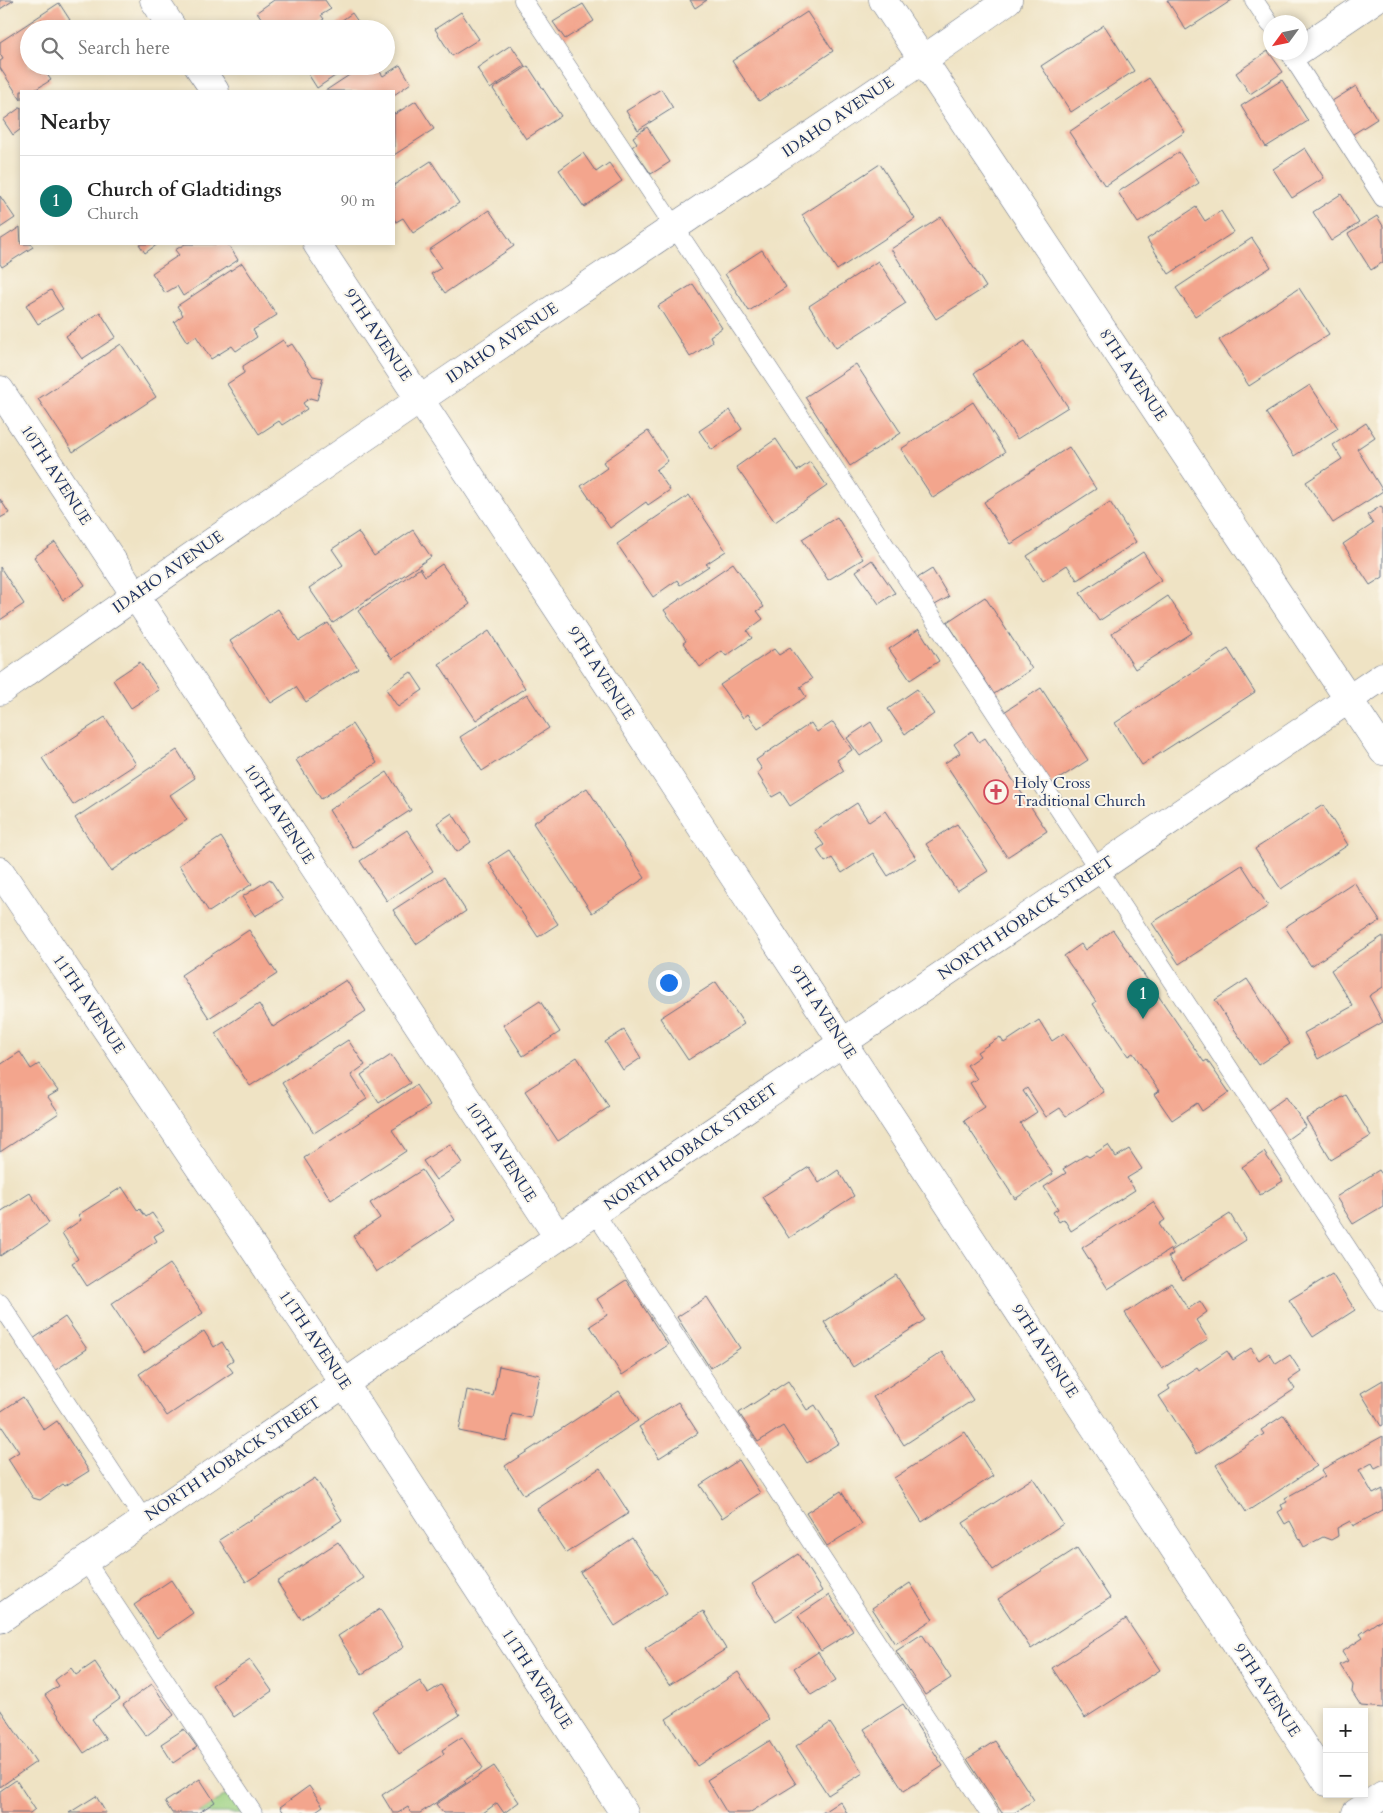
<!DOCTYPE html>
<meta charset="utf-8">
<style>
:root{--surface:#fff;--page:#f6f6f6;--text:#222;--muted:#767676;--line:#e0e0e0;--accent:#0f766e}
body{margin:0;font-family:Cardo,serif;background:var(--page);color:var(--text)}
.controls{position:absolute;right:15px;bottom:15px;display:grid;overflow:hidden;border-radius:0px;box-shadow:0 2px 8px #0003}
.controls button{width:45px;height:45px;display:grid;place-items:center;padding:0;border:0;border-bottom:1px solid var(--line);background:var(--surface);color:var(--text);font:25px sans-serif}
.compass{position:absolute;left:1263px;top:15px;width:45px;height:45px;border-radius:50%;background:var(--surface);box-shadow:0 2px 8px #0003;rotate:237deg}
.you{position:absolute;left:668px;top:982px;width:18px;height:18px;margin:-12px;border:4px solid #fff;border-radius:50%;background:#1a73e8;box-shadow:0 0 0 8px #1a73e833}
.badge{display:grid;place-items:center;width:32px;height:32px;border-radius:50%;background:var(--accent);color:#fff;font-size:16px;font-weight:700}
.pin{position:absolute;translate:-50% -41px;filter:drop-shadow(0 1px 2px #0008)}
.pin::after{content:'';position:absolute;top:26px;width:18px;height:15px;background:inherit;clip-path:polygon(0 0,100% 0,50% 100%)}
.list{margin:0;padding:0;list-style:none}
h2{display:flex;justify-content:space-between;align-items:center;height:65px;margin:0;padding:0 20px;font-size:21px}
h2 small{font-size:16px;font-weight:400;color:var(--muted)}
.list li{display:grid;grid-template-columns:32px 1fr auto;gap:15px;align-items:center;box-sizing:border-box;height:90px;padding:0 20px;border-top:1px solid var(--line)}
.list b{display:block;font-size:19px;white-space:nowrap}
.list p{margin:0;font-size:16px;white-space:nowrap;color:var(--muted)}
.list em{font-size:16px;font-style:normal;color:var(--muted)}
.icon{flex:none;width:28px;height:28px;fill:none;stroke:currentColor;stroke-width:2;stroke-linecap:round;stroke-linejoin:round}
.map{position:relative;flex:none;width:1383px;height:1813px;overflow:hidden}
.search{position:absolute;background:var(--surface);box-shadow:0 2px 8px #0003;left:20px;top:20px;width:375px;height:55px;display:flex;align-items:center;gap:12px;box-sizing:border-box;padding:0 18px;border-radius:28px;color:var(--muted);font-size:19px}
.panel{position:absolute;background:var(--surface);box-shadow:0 2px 8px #0003;left:20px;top:90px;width:375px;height:155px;border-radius:0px}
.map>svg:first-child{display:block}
</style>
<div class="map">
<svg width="1383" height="1813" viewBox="0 0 1383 1813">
<rect width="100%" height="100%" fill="#fbf7ec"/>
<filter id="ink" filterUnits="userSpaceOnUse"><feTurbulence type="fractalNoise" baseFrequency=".02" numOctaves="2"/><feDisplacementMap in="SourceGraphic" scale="10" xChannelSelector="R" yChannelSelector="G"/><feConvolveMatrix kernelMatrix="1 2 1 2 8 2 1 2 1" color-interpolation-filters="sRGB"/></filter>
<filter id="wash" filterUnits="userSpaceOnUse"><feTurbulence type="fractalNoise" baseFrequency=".0096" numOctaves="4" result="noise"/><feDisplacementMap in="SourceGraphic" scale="20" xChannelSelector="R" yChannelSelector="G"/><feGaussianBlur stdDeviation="1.12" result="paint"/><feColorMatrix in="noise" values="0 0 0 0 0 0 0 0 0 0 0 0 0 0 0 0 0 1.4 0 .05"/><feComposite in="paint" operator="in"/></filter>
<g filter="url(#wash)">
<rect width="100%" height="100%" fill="#efe3c4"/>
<path fill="#9cd182" stroke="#5c8070" d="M230,1792l13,21h-45z"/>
<g id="blocks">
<path fill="#f3a58d" d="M0,0h14l-14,9z
M274,0h51l6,9 -10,6 3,4 -14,10h-41l-12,-17z
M690,0h17l-12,8z
M1167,0h65l-46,30z
M59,3l11,17 -6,3 3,6h-38v37h27l-10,7 5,7 -18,11h-12v9l-21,-32v-7l3,-2 -3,-5v-12z
M583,4l11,17 -29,18 -12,-17z
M461,12l18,27 -27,17 -17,-27z
M807,12l26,39 -74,50 -27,-40z
M352,13l11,16h-33z
M1104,25l30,46 -63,41 -30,-46z
M511,45l14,21 -35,23 -13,-21z
M1268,51l15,21 -33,22 -14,-21z
M400,65l11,18 -17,12v-4h-69l38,-25h13l7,10z
M303,66h47l-33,22z
M528,66l33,50 -35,23 -33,-50z
M1149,78l36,54 -80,54 -36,-54z
M1282,80l26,41 -42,26 -25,-41z
M1356,86l21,33 -27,17 -21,-33z
M661,89l12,19 -35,22 -12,-19z
M416,101l18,28 -40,26v-43l1,2z
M21,107v22l-8,6 -10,-15z
M647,127l23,35 -19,12 -19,-27 5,-4 -4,-6z
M1305,148l19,30 -32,20 -19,-29z
M1179,152l20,31 -61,40 -20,-31z
M583,153l13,19 13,-9 13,18 -38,26 -25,-37z
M431,161l28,42 -46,30 -10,-15 -7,4 -2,-4v-33z
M880,164l35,55 -78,51 -35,-55z
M1341,194l18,29 -28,18 -18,-29z
M0,196l15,22 -15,10z
M1196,207l9,14 16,-10 13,21 -65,42 -22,-35z
M489,210l25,36 -69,47 -14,-19 10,-6 -12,-18z
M1377,216l6,10v36l-12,8 -23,-36z
M941,217l45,70 -50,32 -45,-70z
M20,227l1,17h10l2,3 -31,20 -2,-3v-24z
M1252,238l19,29 -76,49 -19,-28z
M139,244h19l-13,9z
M185,244h43l10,16 -55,36 -6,-10 -12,7 -13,-20 27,-18 -4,-5z
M762,250l24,37 -37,24 -24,-37z
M878,261l28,42 -70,45 -27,-42z
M242,263l35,52 -24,15 4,7 -21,14 -4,-5 -21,13 -15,-23 -9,6 -13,-20 9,-7 -6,-9z
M693,284l29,44 -12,8 3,6 -23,15 -32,-51z
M1299,288l30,46 -80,52 -30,-46z
M51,290l12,19 -25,15 -12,-19z
M100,312l16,25 -34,22 -16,-23z
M283,340l4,7 5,-3 21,32 10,2 -6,22 -7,-2 -7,5 4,6 -25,16 -3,-4 -20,13 -32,-50 17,-11 -1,-7z
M1025,341l43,66 -51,32 -43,-66z
M121,344l35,53 -83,55 -35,-53z
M856,364l45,69 -51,33 -45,-69z
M1310,385l28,43 -44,28 -28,-43z
M973,402l32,50 -72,46 -32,-49z
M730,410l12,19 -30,21 -13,-19z
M1366,423l9,14 -18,12 26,42 -50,32 -27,-41 36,-23 -9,-14z
M648,431l20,30 -12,9 14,20 -22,15 -2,-3 -36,26 -29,-42 26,-18 -4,-6z
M776,439l21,32 13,-9 17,24 -52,36 -39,-55z
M1069,447l27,42 -85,55 -27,-42z
M689,495l37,56 -20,13 3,2 -29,19 -3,-5 -24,17 -36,-53z
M0,499l9,14 -9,5z
M1110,502l26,40 -59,38 -10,-15 -24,16 -16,-25z
M1381,506l2,4v67l-13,8 -27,-41 30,-20 -6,-9z
M837,517l26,42 -35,21 -26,-41z
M413,530l18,27 -98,66 -24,-35 34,-23 -11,-16 26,-17 16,24z
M55,542l30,43 -22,15 -29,-43z
M1143,552l18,28 -62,41 -19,-28z
M872,560l23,33 -16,11 -23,-33z
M733,563l31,44 -7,4 6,8 -16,12 5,7 -26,18 -4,-5 -22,16 -17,-24 3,-2 -22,-31z
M442,564l28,40 -78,55 -34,-48 62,-43 5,8z
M0,567l24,37 -24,16z
M932,569l17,28 -16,9 -17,-27z
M1168,596l24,37 -57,36 -23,-36z
M985,597l47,72 -38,25 -47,-72z
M278,609l21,32 29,-18 30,45 -52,34 -10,-15 -25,16 -41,-62z
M919,629l20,32 -29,19 -21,-31z
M489,631l36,57 -49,32 -37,-56z
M790,648l22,31 -12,8 6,10 -48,32 -10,-15 -5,4 -23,-33 54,-36 5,6z
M1228,649l27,43 -113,73 -27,-42z
M140,662l19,28 -28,18 -18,-28z
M411,672l12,18 -25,17 -12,-18z
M1041,688l47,72 -37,24 -47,-72z
M917,689l17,25 -29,20 -17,-25z
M527,694l22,34 -67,43 -22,-34z
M105,717l31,47 -63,41 -31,-47z
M833,722l19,28 -15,10 7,11 -54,35 -9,-14 -9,5 -15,-24 5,-4 -6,-9 55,-37 6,9z
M871,722l11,19 -22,15 -13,-18z
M352,724l25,39 -56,36 -25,-39z
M972,731l7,11 6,-4 62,93 -40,26 -62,-94 15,-10 -6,-9z
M177,750l18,28 -25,17 17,25 -76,51 -36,-53z
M387,772l24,38 -58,38 -24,-38z
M587,788l58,90 -53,35 -59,-90z
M857,803l12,19 16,-11 31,47 -28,18 -15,-23 -31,20 -10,-15 -7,4 -8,-12 7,-5 -10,-14z
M1323,805l25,40 -67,44 -26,-40z
M452,813l19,29 -14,10 -20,-29z
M957,824l31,47 -31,20 -31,-47z
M407,830l26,41 -46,30 -27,-40z
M221,837l31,47 -43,28 -30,-47z
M509,850l49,74 -20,13 -49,-74z
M1242,865l26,41 -89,58 -27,-41z
M444,877l22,34 -50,33 -23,-34z
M270,879l13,20 -28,17 -13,-19z
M1354,882l26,39 -69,45 -26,-39z
M249,930l28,44 -68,44 -28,-43z
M1113,930l91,132 3,-2 22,32 -27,19 -5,-8 -25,17 -18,-26 5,-3 -26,-38 -5,3 -35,-52 3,-2 -32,-46 17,-12 4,6z
M1383,936v51l-14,9 14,26 -65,37 -14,-26 49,-27 -22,-36z
M1247,979l43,65 -32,21 -43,-65z
M346,980l20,31 -116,75 -35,-53 44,-29 14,23z
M716,982l28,42 -56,36 -28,-42z
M540,1001l20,31 -37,24 -20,-31z
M1039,1020l13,21 12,-8 40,59 -38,24 -6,-8 -14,9 -19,-29 -4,3 14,21 -17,11 33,51 -38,25 -51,-78 21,-14 -15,-24 7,-4 -10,-14 13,-9 -3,-4 23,-15 4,6z
M624,1030l17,28 -18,12 -18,-28z
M348,1040l17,25 -14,10 16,24 -53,34 -32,-50z
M20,1052l11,17 8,-5 19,27 -10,6 11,16 -59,39v-87z
M391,1055l19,28 -31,20 -18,-28z
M577,1057l32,50 -51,34 -33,-50z
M416,1085l14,21 -38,24 14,21 -75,49 -27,-42z
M1346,1095l25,41 -40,24 -25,-41z
M1286,1097l20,29 -21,15 -20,-29z
M450,1144l12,19 -26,17 -13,-19z
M1108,1145l8,12 13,-8 13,20 -15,9 8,12 -64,41 -7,-12 -5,3 -6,-10 5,-3 -14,-22 22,-14 -3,-4 23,-14 3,2z
M1264,1152l19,29 -23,14 -18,-28z
M809,1167l10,16 19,-13 16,26 -65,42 -27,-41z
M422,1170l33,50 -79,52 -23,-36 27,-18 -10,-15z
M1379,1170l4,6v30l-30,18 -17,-27z
M122,1187l16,24 2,-2 6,8 6,-4 12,17 -10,6 3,5 -70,45 -15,-23 6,-4 -16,-26 19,-13 -3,-5z
M30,1193l19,30 -49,33v-44z
M1153,1202l12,18 -6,4 15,23 -66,42 -26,-41z
M1230,1214l16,26 -63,40 -15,-23 5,-3 -2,-3z
M170,1264l33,49 -59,40 -33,-49z
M1332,1274l23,36 -42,27 -24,-37z
M896,1275l29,45 -72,47 -29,-45z
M626,1280l42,65 -46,30 -32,-49 17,-11 -10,-16z
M1171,1283l17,26 12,-8 7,11 -11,8 12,19 -46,30 -37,-56z
M707,1297l33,51 -30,20 -33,-51z
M65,1317l22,32 -33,22 -21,-32z
M204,1331l10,16 8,-5 11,18 -6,4 6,8 -66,44 -28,-42z
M1251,1348l8,12 10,-7 7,11 14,-9 11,17 -12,8 6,9 -98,65 -38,-58 11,-7 -2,-3 29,-19 2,3 28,-19 6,9z
M942,1352l31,48 -69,45 -31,-48z
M499,1366l41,9 -9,43 -19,-4 -5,27 -48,-10 8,-41 26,6z
M1383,1380v45l-2,1 -20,-33z
M788,1381l19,29 8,-5 24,38 -32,20 -24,-37 -25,16 -19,-29z
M619,1391l19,30 -114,74 -19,-29z
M23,1397l21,33 13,-9 32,50 -24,15 -2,-2 -23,16 -7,-2 -25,-39 11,-7 -19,-28v-12z
M678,1402l20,31 -39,25 -20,-31z
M1284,1415l33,51 -71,46 -30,-47 48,-31 -3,-4z
M965,1432l28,44 -71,46 -28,-44z
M1383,1436v28l-8,4 -3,-5 -13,7 14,24 10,-5v21l-30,16 -3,-5 -13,7 1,8 -7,4 -8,-3 -19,10 -14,-26 -5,3 -7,-12 5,-3 -2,-4 6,-3 -2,-4 40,-22 -4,-6z
M739,1460l21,33 -38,25 -22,-33z
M600,1468l29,45 -63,40 -29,-44z
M315,1478l27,42 -96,62 -27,-42z
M1033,1478l30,46 -70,46 -30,-47z
M841,1491l21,33 -35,22 -21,-33z
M632,1538l35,54 -52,34 -35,-54z
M338,1542l25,36 -62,41 -24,-37z
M1077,1548l33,50 -79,51 -33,-50z
M798,1554l24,37 -46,30 -24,-37z
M171,1580l22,33 -36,25 -23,-33z
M910,1583l23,36 -38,25 -23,-36z
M829,1595l24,36 -32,20 -23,-35z
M380,1609l24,38 -42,27 -24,-38z
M703,1611l23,38 -57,36 -24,-37z
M1383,1618v90l-22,-2 -9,-14 1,-7 -13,-20 8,-4 -6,-9 21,-14 -3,-4z
M1126,1619l34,51 -75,48 -33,-50z
M922,1634l29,44 -26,17 -29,-44z
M818,1652l18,28 -25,15 -17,-27z
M250,1660l22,31 -38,26 -22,-32z
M95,1662l25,37 -28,20 14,20 -22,14 -39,-58 14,-9 -4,-6 16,-12 5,7z
M738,1672l31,47 -72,47 -31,-47z
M420,1681l8,12 13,-8 19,30 -61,39 -27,-43z
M152,1684l22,31 -28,21 -23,-31z
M903,1704l40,62 -39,25 -40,-62z
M0,1709l36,53 -36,25z
M830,1723l33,50 -35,22 -32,-49z
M184,1729l13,18 -24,16 -12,-19z
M462,1737l21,31 -19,13 2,2 -46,30h-9l-3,-6 -10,6h-5l-11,-18 62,-41 -2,-4z
M769,1741l27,43 -47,29h-22l-20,-33z
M995,1741l39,59 -20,13h-12l-35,-54z
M494,1766l25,36 -15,11 -7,-10 -14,10h-40l-7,-9z
M200,1779l15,23 -17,11h-26l-7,-11z
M16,1780l19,29 -5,4h-30v-22z
M309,1786l14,20 -10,7h-29l-4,-6z
M96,1796l10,17h-37z
M840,1801l7,12h-25z"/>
</g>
</g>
<g filter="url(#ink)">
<use href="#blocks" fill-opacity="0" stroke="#656e82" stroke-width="1"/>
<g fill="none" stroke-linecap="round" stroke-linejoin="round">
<g stroke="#656e82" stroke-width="19">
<path id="lane" d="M523,0l258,387 602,915
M1254,0l16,24
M1289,52l94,146
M595,1213l394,600
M0,1303l144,217
M85,1560l168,253"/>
</g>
<g stroke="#656e82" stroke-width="29">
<path id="street" d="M154,0l19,29
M883,0l500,751
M1300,50l74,-50
M198,66l17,25
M317,244l288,436 722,1102
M0,390l558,847
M0,691c212,-151 427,-297 642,-442 122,-83 246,-163 366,-249
M0,1619l886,-606 497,-337
M1356,1813l27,-18"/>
</g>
<g stroke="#656e82" stroke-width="29">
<path id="secondary" d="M0,871l344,512 280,430"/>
</g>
<use href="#lane" stroke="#fff" stroke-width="18"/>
<use href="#street" stroke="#fff" stroke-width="28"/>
<use href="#secondary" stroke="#fff" stroke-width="28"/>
</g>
</g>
<defs>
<g id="church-ring" transform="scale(1.25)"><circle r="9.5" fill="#fbf7ec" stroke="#d1495b" stroke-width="1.5"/><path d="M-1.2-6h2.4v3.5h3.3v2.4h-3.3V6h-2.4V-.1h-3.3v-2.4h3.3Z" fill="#d1495b"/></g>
</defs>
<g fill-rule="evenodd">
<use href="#church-ring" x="996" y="792"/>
</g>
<g text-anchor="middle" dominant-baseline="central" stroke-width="4" stroke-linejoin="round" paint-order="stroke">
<g font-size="16" fill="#1b2f5e" stroke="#fbf7ec">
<text transform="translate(838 117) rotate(-34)">IDAHO AVENUE</text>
<text transform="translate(378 335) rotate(56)">9TH AVENUE</text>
<text transform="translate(502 343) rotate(-34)">IDAHO AVENUE</text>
<text transform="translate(1133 375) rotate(56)">8TH AVENUE</text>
<text transform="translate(56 475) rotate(57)">10TH AVENUE</text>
<text transform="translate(168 572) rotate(-35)">IDAHO AVENUE</text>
<text transform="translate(601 673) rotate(57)">9TH AVENUE</text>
<text transform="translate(279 814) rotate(57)">10TH AVENUE</text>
<text transform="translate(1026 918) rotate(-34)">NORTH HOBACK STREET</text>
<text transform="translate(89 1004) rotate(56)">11TH AVENUE</text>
<text transform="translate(823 1012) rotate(57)">9TH AVENUE</text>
<text transform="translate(691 1147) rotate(-35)">NORTH HOBACK STREET</text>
<text transform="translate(501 1152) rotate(57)">10TH AVENUE</text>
<text transform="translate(315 1340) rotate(56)">11TH AVENUE</text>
<text transform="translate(1045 1351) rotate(57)">9TH AVENUE</text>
<text transform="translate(233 1459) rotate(-34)">NORTH HOBACK STREET</text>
<text transform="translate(537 1679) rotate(57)">11TH AVENUE</text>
<text transform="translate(1267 1690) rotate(57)">9TH AVENUE</text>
</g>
<g font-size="16" fill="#1b2f5e" stroke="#fbf7ec" text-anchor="start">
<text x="1014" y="783">Holy Cross<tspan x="1014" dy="18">Traditional Church</tspan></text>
</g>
</g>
</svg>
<div class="controls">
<button>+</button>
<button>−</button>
</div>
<svg class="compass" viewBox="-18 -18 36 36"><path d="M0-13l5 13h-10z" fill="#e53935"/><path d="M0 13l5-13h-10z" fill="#767676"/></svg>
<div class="you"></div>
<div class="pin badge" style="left:1143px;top:1019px">1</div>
<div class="search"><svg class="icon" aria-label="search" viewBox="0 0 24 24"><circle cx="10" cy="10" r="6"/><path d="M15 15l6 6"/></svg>Search here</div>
<section class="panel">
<h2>Nearby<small></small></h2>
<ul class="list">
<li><span class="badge">1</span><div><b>Church of Gladtidings</b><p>Church</p></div><em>90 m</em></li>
</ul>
</section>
</div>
